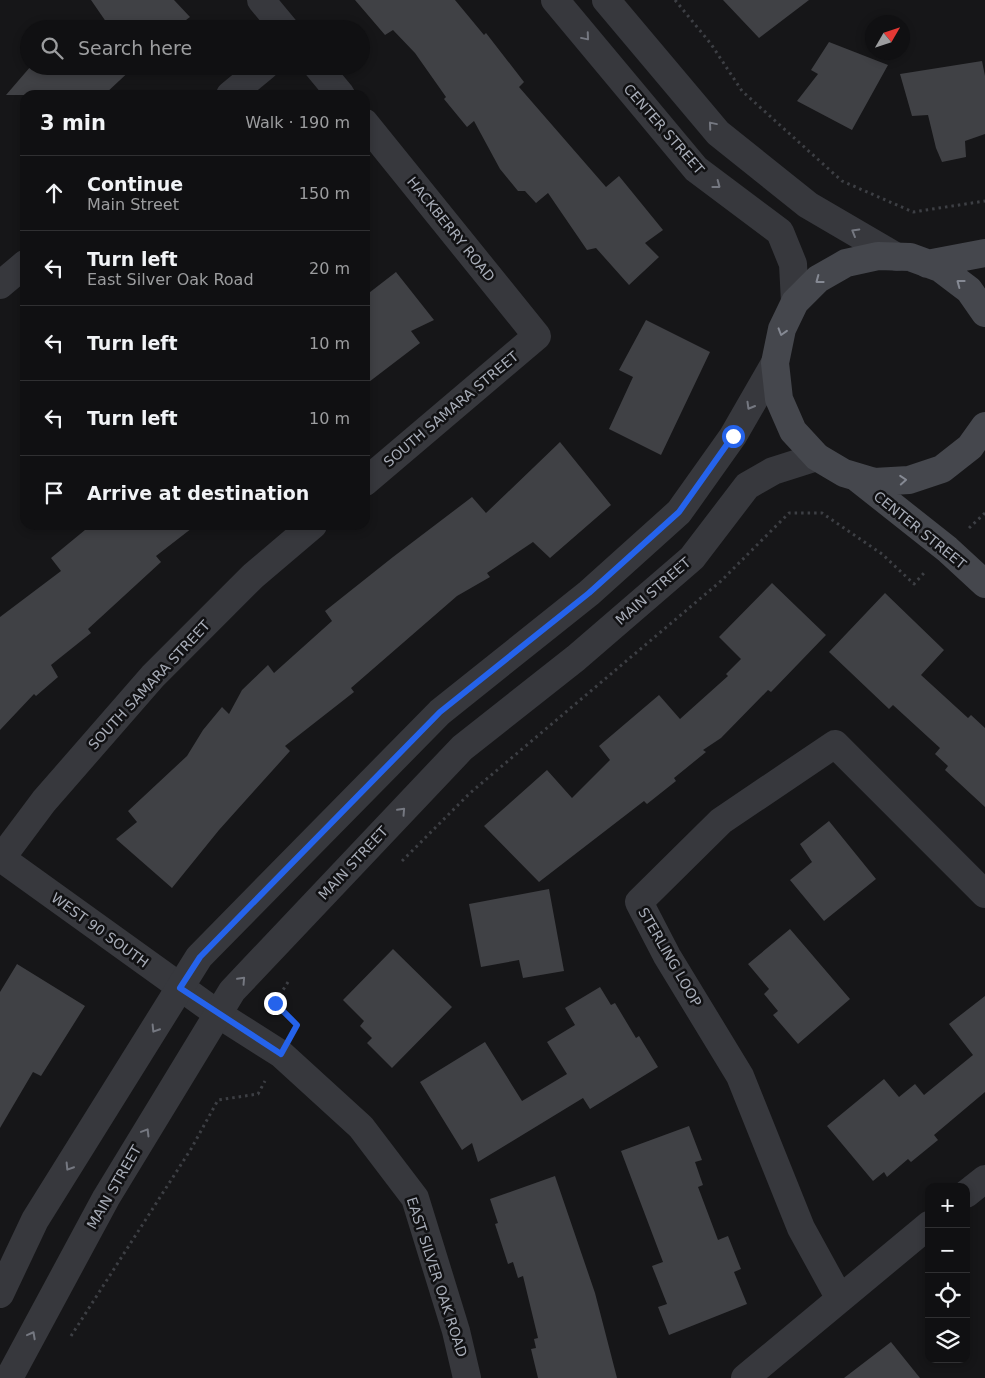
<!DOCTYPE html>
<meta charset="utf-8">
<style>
:root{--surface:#101012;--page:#1e1e20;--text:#f1f3f6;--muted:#9c9d9f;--line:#303032}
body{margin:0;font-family:"DejaVu Sans",sans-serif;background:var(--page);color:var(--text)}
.controls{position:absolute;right:15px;bottom:15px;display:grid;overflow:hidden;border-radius:10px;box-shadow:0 2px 8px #0003}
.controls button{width:45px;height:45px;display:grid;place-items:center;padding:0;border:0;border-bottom:1px solid var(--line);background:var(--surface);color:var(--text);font:25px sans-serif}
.compass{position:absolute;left:865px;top:15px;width:45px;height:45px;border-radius:50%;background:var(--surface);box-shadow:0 2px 8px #0003;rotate:51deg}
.stop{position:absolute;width:15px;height:15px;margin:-11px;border:4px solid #2563eb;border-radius:50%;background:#fff}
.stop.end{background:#2563eb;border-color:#fff;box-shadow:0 1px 5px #0008}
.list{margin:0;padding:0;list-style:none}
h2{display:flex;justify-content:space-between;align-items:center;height:65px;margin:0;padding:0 20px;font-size:21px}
h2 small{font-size:16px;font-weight:400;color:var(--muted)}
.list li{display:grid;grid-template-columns:32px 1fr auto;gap:15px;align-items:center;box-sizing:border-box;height:75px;padding:0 20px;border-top:1px solid var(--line)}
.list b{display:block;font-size:19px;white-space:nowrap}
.list p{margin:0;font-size:16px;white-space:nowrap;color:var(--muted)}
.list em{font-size:16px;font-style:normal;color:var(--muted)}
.icon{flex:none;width:28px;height:28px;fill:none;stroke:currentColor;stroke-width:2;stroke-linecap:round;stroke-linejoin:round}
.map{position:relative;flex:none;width:985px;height:1378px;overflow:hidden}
.search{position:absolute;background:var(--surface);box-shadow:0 2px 8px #0003;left:20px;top:20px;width:350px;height:55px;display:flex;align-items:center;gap:12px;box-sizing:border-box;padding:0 18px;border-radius:28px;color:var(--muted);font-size:19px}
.panel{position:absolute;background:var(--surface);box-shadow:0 2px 8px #0003;left:20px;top:90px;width:350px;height:440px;border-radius:15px}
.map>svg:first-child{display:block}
</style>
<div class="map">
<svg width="985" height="1378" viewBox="0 0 985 1378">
<rect width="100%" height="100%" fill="#161618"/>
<path fill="#404145" d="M91,0h83l16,17 -16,12h-63z
M355,0h100l29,35 2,-2 38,49 -5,5 87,100 13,-11 44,54 -18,13 14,14 -30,28 -33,-37 -9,2 -39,-57 -12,10 -11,-12h-7l-18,-22 -26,-48 -7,6 -23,-28 2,-2 -31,-44 -22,-23 -8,5z
M723,0h86l-50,38z
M829,42l59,23 -36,65 -55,-29 21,-27 -7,-4z
M982,61l3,15v58l-20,7 1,16 -24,5 -6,-14 -8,-33 -16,1 -12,-42z
M31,66h104l-31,29h-98z
M396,272l38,48 -23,11 9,12 -55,42v-89z
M646,320l64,32 -49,103 -52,-26 24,-52 -14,-7z
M560,442l51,63 -61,53 -17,-16 -46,31 3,4 -33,19 -106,92 3,4 -69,54 5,5 -71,79 -47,58 -56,-49 21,-17 -9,-11 59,-55 16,-26 19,-23 7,7 13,-24 26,-25 6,8 58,-52 -7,-10 68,-54 79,-60 14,16z
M91,525h105l-40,31 5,6 -73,67 3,4 -40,32 7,12 -22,19 -2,-2 -34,36v-113l61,-46 -10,-13z
M772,583l54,52 -55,57 -3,-2 -47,48 -18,12 3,2 -32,26 2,3 -29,23 -3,-3 -105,81 -55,-56 63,-56 25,28 38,-38 -11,-14 60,-51 21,24 48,-43 -2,-2 15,-15 -22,-22z
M885,593l59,57 -23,25 47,43 3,-3 14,13v79l-40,-37 3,-4 -13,-12 5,-6 -47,-43 -4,4 -60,-57z
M829,821l47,58 -52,42 -34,-41 22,-18 -12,-18z
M549,889l15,82 -41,7 -4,-18 -38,7 -12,-63z
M790,929l60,70 -52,45 -25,-29 5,-4 -14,-17 5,-5 -21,-25z
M393,949l59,58 -60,61 -25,-25 5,-5 -12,-12 4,-5 -21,-21z
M17,964l68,42 -44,70 -8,-4 -33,56v-136z
M600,987l11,18 4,-2 21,35 3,-2 19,31 -68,42 -7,-11 -105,64 -6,-19 -10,7 -42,-68 65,-40 37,59 45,-27 -20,-32 28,-17 -10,-17z
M985,996v96l-51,43 4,5 -27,22 -3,-3 -21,18 -3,-5 -11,9 -46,-55 57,-47 15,18 16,-13 9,11 49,-40 -24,-31z
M689,1126l13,34 -7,2 8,23 -5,2 20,53 10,-4 13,33 -7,3 13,32 -78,31 -11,-28 9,-3 -15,-38 11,-4 -42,-111z
M555,1176l40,117 22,85h-79l-7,-29 5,-1 -2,-9 4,-1 -15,-62 -5,2 -5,-16 -5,2 -13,-40 3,-1 -8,-24z
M891,1342l29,36h-76z"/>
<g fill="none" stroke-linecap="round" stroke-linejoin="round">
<path stroke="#3d3f44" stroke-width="3" stroke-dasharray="2.5 4" stroke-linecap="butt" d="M675,0l36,44 31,47 100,90 71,31 72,-11
M969,528l16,-15
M402,861l68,-68 251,-212 68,-68h33l60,41 32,30 10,-11
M288,982l-13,21 18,19
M71,1336l120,-187 27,-49 40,-6 7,-13"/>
<path stroke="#37383d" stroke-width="28" d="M261,0l24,29
M317,66l24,29
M230,95l35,-29
M365,123l172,213 -172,146
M0,285l25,-21
M1,858l217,156 63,40 80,73 54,71 41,133 11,47
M0,860l44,-59 109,-125 100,-100 60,-51
M966,1194l19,-15
M840,1299l-39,-71 -61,-152 -73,-120 -28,-54 82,-81 114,-77 150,150
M745,1378l184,-153"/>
<path stroke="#37383d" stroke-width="28" d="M555,0l141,169 84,63 13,32 2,38
M606,0l112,133 90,72 89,52
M0,1294l35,-74 164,-263 241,-245 149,-119 90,-81 54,-76 42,-73
M9,1378l97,-180 126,-207 230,-243 114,-90 116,-100 55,-72 26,-15 44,-14"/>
<path stroke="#45474d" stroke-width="28" d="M927,264l58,-11
M985,313l-16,-23 -29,-22 -30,-11 -32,-1 -32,7 -28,16 -23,23 -13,27 -7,34 4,36 14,32 24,26 27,16 30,9 35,-2 33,-11 28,-22 15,-21
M856,477l91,72 38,35"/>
</g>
<defs><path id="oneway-chevron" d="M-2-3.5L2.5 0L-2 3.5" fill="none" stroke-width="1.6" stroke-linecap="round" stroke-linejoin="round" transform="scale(1.25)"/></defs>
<g stroke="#757881">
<use href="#oneway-chevron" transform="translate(586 37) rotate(50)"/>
<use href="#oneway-chevron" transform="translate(712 125) rotate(-130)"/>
<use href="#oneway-chevron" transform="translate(717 185) rotate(37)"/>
<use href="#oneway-chevron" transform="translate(855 232) rotate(-150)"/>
<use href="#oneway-chevron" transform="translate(750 406) rotate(120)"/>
<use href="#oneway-chevron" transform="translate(402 811) rotate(-47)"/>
<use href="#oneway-chevron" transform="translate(242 980) rotate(-47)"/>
<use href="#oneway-chevron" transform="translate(155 1029) rotate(122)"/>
<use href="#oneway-chevron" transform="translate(146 1132) rotate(-59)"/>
<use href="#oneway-chevron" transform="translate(69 1167) rotate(122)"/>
<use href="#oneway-chevron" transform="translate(32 1335) rotate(-62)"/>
</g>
<g stroke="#858993">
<use href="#oneway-chevron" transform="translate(819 280) rotate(143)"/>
<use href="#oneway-chevron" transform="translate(960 283) rotate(-143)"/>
<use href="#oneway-chevron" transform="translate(782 332) rotate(107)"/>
<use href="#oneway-chevron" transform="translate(903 480) rotate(-4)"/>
</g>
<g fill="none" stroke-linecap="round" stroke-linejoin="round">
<path stroke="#2563eb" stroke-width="6" d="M275,1003l22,22 -16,29 -101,-66 20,-31 240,-245 149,-119 90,-81 54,-76"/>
</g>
<g text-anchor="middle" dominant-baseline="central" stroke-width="5" stroke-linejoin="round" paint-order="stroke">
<g font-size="14" fill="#a8adb8" stroke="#111113">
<text transform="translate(664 129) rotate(49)">CENTER STREET</text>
<text transform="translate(451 229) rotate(51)">HACKBERRY ROAD</text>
<text transform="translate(451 409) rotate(-40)">SOUTH SAMARA STREET</text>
<text transform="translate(920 530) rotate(39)">CENTER STREET</text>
<text transform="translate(653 591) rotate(-41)">MAIN STREET</text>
<text transform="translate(149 685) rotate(-47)">SOUTH SAMARA STREET</text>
<text transform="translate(353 863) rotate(-47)">MAIN STREET</text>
<text transform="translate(100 930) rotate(36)">WEST 90 SOUTH</text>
<text transform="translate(670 957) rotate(60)">STERLING LOOP</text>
<text transform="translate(114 1187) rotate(-60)">MAIN STREET</text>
<text transform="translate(437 1277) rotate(72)">EAST SILVER OAK ROAD</text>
</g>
</g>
</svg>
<div class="controls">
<button>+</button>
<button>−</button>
<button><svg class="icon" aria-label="locate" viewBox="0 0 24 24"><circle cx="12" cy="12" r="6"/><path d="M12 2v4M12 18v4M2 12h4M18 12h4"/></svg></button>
<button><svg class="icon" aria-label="layers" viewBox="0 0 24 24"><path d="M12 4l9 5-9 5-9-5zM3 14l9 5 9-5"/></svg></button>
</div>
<svg class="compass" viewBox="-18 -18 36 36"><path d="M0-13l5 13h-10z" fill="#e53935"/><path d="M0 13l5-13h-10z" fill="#9c9d9f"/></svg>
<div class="stop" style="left:733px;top:436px"></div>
<div class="stop end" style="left:275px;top:1003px"></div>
<div class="search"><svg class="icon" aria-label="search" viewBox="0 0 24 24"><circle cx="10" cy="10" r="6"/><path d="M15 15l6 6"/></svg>Search here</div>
<section class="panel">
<h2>3 min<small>Walk · 190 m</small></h2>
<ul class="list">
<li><svg class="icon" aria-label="ahead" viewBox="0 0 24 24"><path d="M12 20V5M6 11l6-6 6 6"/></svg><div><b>Continue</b><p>Main Street</p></div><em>150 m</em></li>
<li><svg class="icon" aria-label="left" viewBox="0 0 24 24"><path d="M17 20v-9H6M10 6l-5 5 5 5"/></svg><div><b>Turn left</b><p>East Silver Oak Road</p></div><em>20 m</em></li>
<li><svg class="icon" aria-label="left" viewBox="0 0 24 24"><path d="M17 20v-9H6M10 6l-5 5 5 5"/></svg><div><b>Turn left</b></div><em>10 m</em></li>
<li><svg class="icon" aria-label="left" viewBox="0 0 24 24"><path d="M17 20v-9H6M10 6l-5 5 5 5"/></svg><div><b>Turn left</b></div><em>10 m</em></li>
<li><svg class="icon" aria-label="arrive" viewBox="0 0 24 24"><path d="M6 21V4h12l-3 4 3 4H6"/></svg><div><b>Arrive at destination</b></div></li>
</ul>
</section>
</div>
